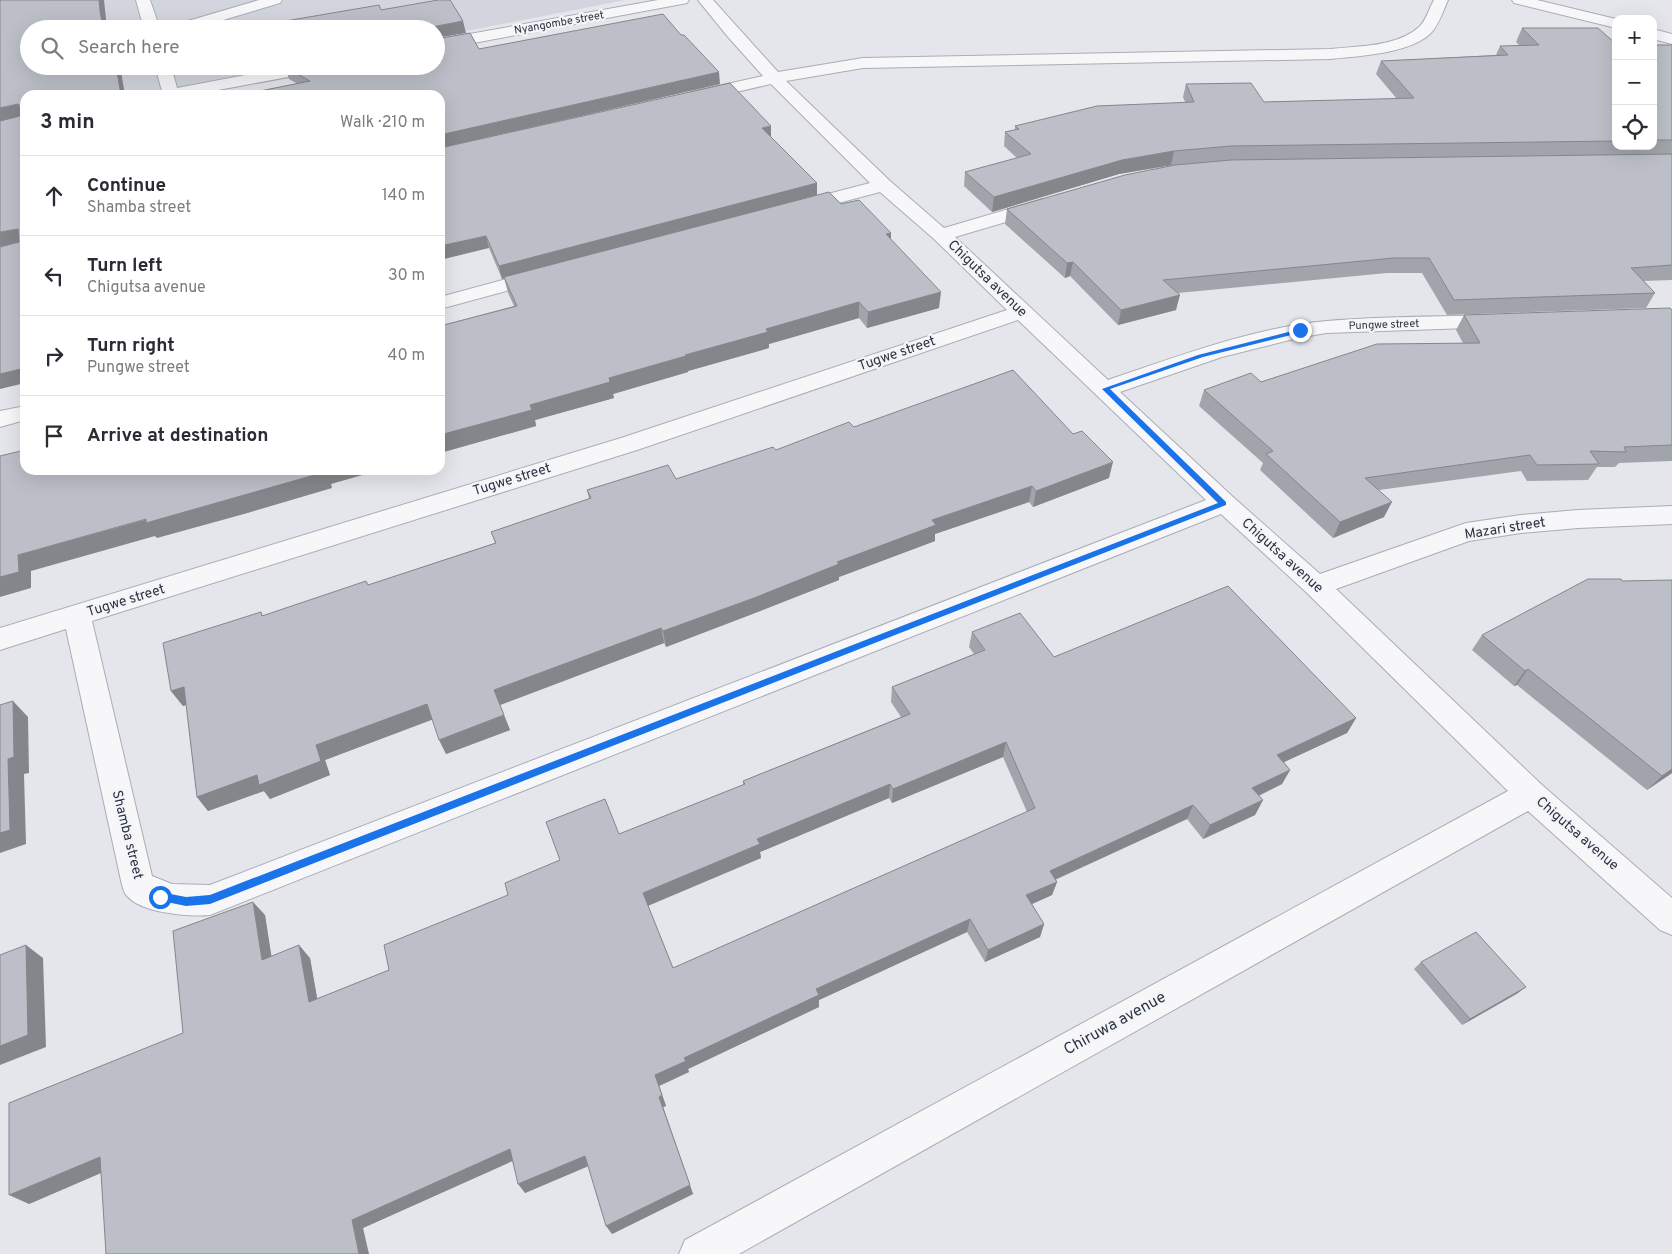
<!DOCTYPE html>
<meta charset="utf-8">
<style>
:root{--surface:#fff;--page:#f7f7f7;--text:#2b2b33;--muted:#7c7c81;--line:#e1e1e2}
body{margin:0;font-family:Overpass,sans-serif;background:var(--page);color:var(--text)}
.controls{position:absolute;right:15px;top:15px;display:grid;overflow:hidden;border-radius:10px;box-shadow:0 5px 20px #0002}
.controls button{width:45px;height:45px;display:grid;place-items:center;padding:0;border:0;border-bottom:1px solid var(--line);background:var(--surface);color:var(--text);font:25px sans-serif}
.stop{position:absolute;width:15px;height:15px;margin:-11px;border:4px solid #1a73e8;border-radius:50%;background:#fff}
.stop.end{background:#1a73e8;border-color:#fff;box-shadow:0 1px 5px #0008}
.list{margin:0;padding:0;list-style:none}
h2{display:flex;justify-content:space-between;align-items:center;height:65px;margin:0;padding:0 20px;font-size:21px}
h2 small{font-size:16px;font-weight:400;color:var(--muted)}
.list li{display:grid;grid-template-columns:32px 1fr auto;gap:15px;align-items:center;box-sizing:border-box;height:80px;padding:0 20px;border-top:1px solid var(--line)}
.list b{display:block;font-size:19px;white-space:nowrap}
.list p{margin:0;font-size:16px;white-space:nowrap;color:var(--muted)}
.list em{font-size:16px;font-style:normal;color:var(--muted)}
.icon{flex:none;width:28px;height:28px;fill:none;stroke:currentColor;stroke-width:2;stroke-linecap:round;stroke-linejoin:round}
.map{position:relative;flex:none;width:1672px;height:1254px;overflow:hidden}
.search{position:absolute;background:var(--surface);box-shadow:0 5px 20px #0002;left:20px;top:20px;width:425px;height:55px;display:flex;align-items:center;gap:12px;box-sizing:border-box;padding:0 18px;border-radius:28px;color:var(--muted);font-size:19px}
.panel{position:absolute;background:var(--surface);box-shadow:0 5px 20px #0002;left:20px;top:90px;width:425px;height:385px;border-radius:15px}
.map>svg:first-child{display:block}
</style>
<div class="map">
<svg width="1672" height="1254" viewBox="0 0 1672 1254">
<rect width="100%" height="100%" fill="#e4e6eb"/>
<path fill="#d2d5dd" d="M0,0h625l-189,37v-8h-407v37h256l-148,29h-112z"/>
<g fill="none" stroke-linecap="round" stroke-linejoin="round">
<g stroke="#a9adb5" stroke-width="2">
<path id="minor" d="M136,0h14l10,29h-16z
M259,0h23l-2,3 -87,26h-24l2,-3z
M658,0h31l-2,3 -5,1 -246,46v-10z
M698,0h15l65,72 85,-14 467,-9c28,-3 67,-2 89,-22 7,-6 10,-19 15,-27h14c-5,11 -9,25 -18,34 -22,20 -72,22 -100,25l-467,9 -77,13 104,100 54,47 92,-27 7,-2 7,2 2,4 -2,4 -95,28 153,143c68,-23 147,-53 219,-59 56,-5 113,-4 170,-6l8,1 3,5 -3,5 -8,1 -171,6 -28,5 -76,19 -102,35 113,105 87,77 146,-51 55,-8 57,-5 94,-4v18l-94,4 -57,5 -52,8 -133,48 206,196 130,113v37l-12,-5 -132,-119 -789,443h-60l6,-14 823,-449 -201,-198 -86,-79 -1011,401c-22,2 -68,-2 -83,-19 -3,-3 -4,-8 -5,-11l-56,-256 -66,21v-22l621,-190 386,-128 -73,-71 -54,-47 -80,21 -7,-2 -2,-4 2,-4 77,-20 -99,-99 -74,17 -6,-1 -2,-4 2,-4 72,-16 -35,-39zM1018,320l188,180 -996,385 -38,-1 -20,-8 -60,-255 545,-171z
M1512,0h25l79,19v9l-102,-25z
M1653,29l19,5v10l-19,-5z
M155,66h16l6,22 116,-22h36l-2,3 -6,2 -130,24h-35l6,-4z
M543,269l7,2 3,4 -3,4 -110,30v-12z
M25,406v14l-25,7v-16z"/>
</g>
<use href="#minor" fill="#f7f7f9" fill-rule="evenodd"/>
</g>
<path fill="#a2a4ab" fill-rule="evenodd" d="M1522,28l94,16v102h37v-101h19v235l-28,1 11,12 -9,15 -199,7 -25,-42h-35l-209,20 -2,17 -58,15 -48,-49 -5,2 -60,-54 2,-15 167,-44 -55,9 -127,38 -28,-26 1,-14 52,-14 -13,-12 1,-14 10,-2v-4l170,-24 -2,-5 3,-13 78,18 133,-3 -21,-25 5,-13 115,-6 4,-9h20l-4,-4z
M479,49l241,35 -279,64 330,-10 46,45v12l24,9 50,29v7l48,68 -72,20 -8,-10 -90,26v4l-81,23v1l-75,22 1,4 -79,22 1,6 -96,27v-127l74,-20 -6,-13 -4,-15 -2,1 -13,-31 -191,-164 -9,-5 -4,-12z
M1672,310v151l-53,2 -4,4h-18l-9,13 -61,1 -6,-10 -142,19 5,27 -51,21 -73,-68 3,-7 -64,-57 5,-16 57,-8 202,-39 -7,-13 8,-15z
M854,427l255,51 -76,29 -4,-5 -94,32v7l-96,36v3l-84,33 -89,34 -2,-4 -164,62 10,25 -64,24 -13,-35 -108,41 5,15 -60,24 -6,-8 -56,20 -11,-14 -11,-92 -3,1 -12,-15 90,-79 2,4 105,-31 127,-42 -4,-11 98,-33 -2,-9 89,-11z
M1672,580v193l-25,17 -130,-105 -3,1 -42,-36 10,-15z
M972,632l82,25 302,61 -9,15 -63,29 6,8 -8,14 -23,12 4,4 -8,15 -52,24 -16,-20 -132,61 2,2 -5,13 -20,9 12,20 -4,13 -55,25 -18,-30 -148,68v7l-131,62 1,3 -30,14 7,20 -3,1 30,87 -81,40 -24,-68 -63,27 -13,-32 -149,67 -262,-55 -72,31 154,-171 82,-118 6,41 39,2 7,41 72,-29 119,-75 52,-35 59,-26 124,-49v-4l158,-64 -10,-15 1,-15 82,-33 -5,-7zM1003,757l24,55 -354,156 -25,-62 113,-48 -1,-6 129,-54 3,5z
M1421,962l97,31 -56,32 -48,-56z"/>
<path fill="#84868b" d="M99,0h5l3,29h-4l-3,-18z
M463,21l3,12 -30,5v-9h-4v-2z
M116,66h4l5,29h-4z
M270,66h12l-11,2z
M719,72l1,12 -280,64v-13z
M18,104l7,12 -25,6v-14z
M771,126v12l-9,-10z
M1174,151l-3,14 -52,9 -127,38 2,-15 128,-37z
M817,183v12l-315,84 -3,-13z
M18,229l7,13 -25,5v-15z
M891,233v16l-5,-15z
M486,236l3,12 -49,12v-14z
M1073,262l-3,14 -5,2 2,-15z
M941,292l-2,16 -72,20 1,-16z
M1180,295l-4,15 -58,15 3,-15z
M859,302v16l-90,26v4l-81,23v1l-75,22 1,4 -79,22 1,6 -96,27v-18l169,-57 76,-23 81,-26z
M25,368v15l-25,6v-15z
M1113,462l-4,16 -76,29 3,-16z
M324,470h56l-49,14 1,4 -88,26 -87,24 -2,-2 -124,35v17l-31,9v-20l18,-22z
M1032,486l-3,16 -94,32v7l-96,36v3l-84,33 -89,34 -3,-16 174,-69 95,-42z
M1392,502l-8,15 -51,21 7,-16z
M661,628l3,15 -164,62 -6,-15z
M1528,669l-11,16 -3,1 11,-15z
M184,687l11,15 -12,4 -12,-15z
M13,701l15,16 1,56 -5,1 2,70 -26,9v-20l8,-74z
M427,704l7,15 -109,41 5,15 -60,24 -6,-8 -56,20 -11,-14 119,-52z
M504,715l6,15 -64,24 -7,-14z
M1356,718l-9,15 -78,36 8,-14z
M1006,742l-3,15 -111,46 1,-14z
M1672,769v4l-25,17 15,-14z
M1290,770l-8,14 -37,18 7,-14z
M890,784l-1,14 -129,54 1,6 -114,48 -4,-13 114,-54z
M1263,800l-8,15 -52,24 7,-14z
M1193,805l-6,14 -142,65 5,-13z
M1057,882l-5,13 -29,13 3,-13z
M253,902l12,13 9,57 -12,-12z
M970,919l-3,13 -148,68v7l-131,62 1,3 -30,14 7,20 -3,1 30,87 -81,40 -6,-8 53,-129 -4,-22 29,-17 132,-69z
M1044,924l-4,13 -55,25 3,-12z
M26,945l17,13 3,89 -46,18v-19z
M299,945l11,13 10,56 -11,-12z
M1526,987l-8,6 -56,32 8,-6z
M510,1149l7,10 -154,69 6,26h-10l-7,-34z
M585,1156l6,9 -66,28 -7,-9z
M100,1157l17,9 -88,38 -20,-9z"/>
<path fill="#bcbfc7" stroke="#84868b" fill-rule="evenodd" d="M0,0h99l1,11 3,18h-74v37h87l5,29h-96v273l-25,6v-127l19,-5 -1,-13 -18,3v-111l20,-5v-10l-2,-2 -18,4z
M438,0h12l13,21 -31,6v2h-193l140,-24 2,5z
M663,14l18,21h3l35,37 -279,63v-40h-200l70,-14 -25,-14 4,-1h147v-27l34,-6 9,16z
M1522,28h76l18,16v97l-385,5 -57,5 -52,9 -128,37 -29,-25 66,-18 -26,-22 14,-3 -4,-3 82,-20 97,-4 -8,-18 65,-1 13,19 150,-4 -33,-37 127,-6 -8,-9 39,-1z
M1653,45h19v95h-19z
M730,83l41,43 -9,2 55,55 -318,83 -13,-30 -46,10v-98z
M1672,154v111l-41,3 24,25 -201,7 -25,-42h-35l-231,22 17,15 -59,15 -48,-48 -6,1 -60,-54 118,-34 50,-10 56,-5z
M829,192l12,12 18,-4 32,33 -5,1 55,58 -73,20 -9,-10 -93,27 2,3 -83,23 1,1 -77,22 1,4 -80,23 2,5 -92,25v-109l77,-20 -13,-29z
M1670,308l2,2v135l-48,2 2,5 -36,-1 9,13 -62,1 -7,-10 -165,23 27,24 -52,20 -74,-68 7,-3 -69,-61 47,-17 10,9 116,-38 103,-1 -16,-28z
M1013,370l60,64 9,-3 31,31 -77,29 -4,-5 -100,34 4,5 -99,37 2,2 -85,34 -91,33 -2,-3 -167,62 10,25 -65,25 -12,-36 -111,41 5,16 -62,24 -2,-10 -60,22 -13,-110 -13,4 -8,-48 98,-31 1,4 104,-35 2,4 128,-42 -5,-11 100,-34 -4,-8 81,-25 8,14 97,-32 3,3 73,-28 5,5z
M25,450v20h299l1,2 -179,51v-4l-128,36 1,17 -19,5v-121z
M1588,579h33l1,2 50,-1v189l-10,7 -134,-107 -3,2 -43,-36z
M1228,586l128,132 -79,37 13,15 -38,18 11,12 -53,25 -17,-20 -143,66 7,11 -31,13 18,29 -56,26 -18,-31 -154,70 3,6 -135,63 2,3 -31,14 7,20 -3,2 31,88 -84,41 -21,-70 -67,28 -8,-35 -158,71 7,34h-253l-6,-97 -91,38v-92l174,-70 -10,-102 80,-29 9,58 37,-15 10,57 80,-32 -5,-25 124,-50 -3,-12 55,-23 -14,-38 59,-23 14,35 126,-50 -2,-3 167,-67 -18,-27 93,-37 -13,-18 48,-19 34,44zM1006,742l29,66 -362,160 -30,-75 117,-49 -3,-5 133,-55 3,5z
M13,701l1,56 -6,2 2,71 -10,3v-128z
M1476,932l50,55 -56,32 -49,-57z
M26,945l2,90 -28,11v-91z"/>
<path fill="#1a73e8" d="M1300,329l4,1 -1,2 -100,25 -93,32 116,113v3l-1016,399 -24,2 -29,-6 -2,-3 5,-5 26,5 24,-2 1008,-392 -116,-114 96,-34z"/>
<g text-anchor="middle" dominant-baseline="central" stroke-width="4.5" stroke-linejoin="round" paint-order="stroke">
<g font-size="11" fill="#2d3342" stroke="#f4f5f8">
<text transform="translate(559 23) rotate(-10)">Nyangombe street</text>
<text transform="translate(1384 325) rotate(-2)">Pungwe street</text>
</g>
<g font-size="14" fill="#2d3342" stroke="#f4f5f8">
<text transform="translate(987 279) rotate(44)">Chigutsa avenue</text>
<text transform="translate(897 354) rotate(-19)">Tugwe street</text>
<text transform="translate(512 480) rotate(-17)">Tugwe street</text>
<text transform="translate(1505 529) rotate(-9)">Mazari street</text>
<text transform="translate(1282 556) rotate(42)">Chigutsa avenue</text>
<text transform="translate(126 601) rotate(-17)">Tugwe street</text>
<text transform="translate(1577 834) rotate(41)">Chigutsa avenue</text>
<text transform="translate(127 835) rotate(76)">Shamba street</text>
</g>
<g font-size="16" fill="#2d3342" stroke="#f4f5f8">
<text transform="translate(1115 1024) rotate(-29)">Chiruwa avenue</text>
</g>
</g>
</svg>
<div class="controls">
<button>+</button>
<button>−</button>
<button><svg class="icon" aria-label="locate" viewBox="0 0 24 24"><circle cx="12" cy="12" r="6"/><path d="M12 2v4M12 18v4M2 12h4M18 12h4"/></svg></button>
</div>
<div class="stop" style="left:160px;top:897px"></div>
<div class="stop end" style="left:1300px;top:330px"></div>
<div class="search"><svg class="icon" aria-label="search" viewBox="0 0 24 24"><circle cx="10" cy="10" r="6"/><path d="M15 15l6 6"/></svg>Search here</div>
<section class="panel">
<h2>3 min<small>Walk · 210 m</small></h2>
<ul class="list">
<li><svg class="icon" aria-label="ahead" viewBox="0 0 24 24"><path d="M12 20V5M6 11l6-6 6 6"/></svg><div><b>Continue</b><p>Shamba street</p></div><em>140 m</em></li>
<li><svg class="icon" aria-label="left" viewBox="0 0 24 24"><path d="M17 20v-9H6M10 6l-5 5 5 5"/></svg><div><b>Turn left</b><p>Chigutsa avenue</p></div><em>30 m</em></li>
<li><svg class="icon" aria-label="right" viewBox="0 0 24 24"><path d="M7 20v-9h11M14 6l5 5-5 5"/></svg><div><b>Turn right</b><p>Pungwe street</p></div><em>40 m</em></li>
<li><svg class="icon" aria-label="arrive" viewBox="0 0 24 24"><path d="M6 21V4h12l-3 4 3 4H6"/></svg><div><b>Arrive at destination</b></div></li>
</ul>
</section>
</div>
